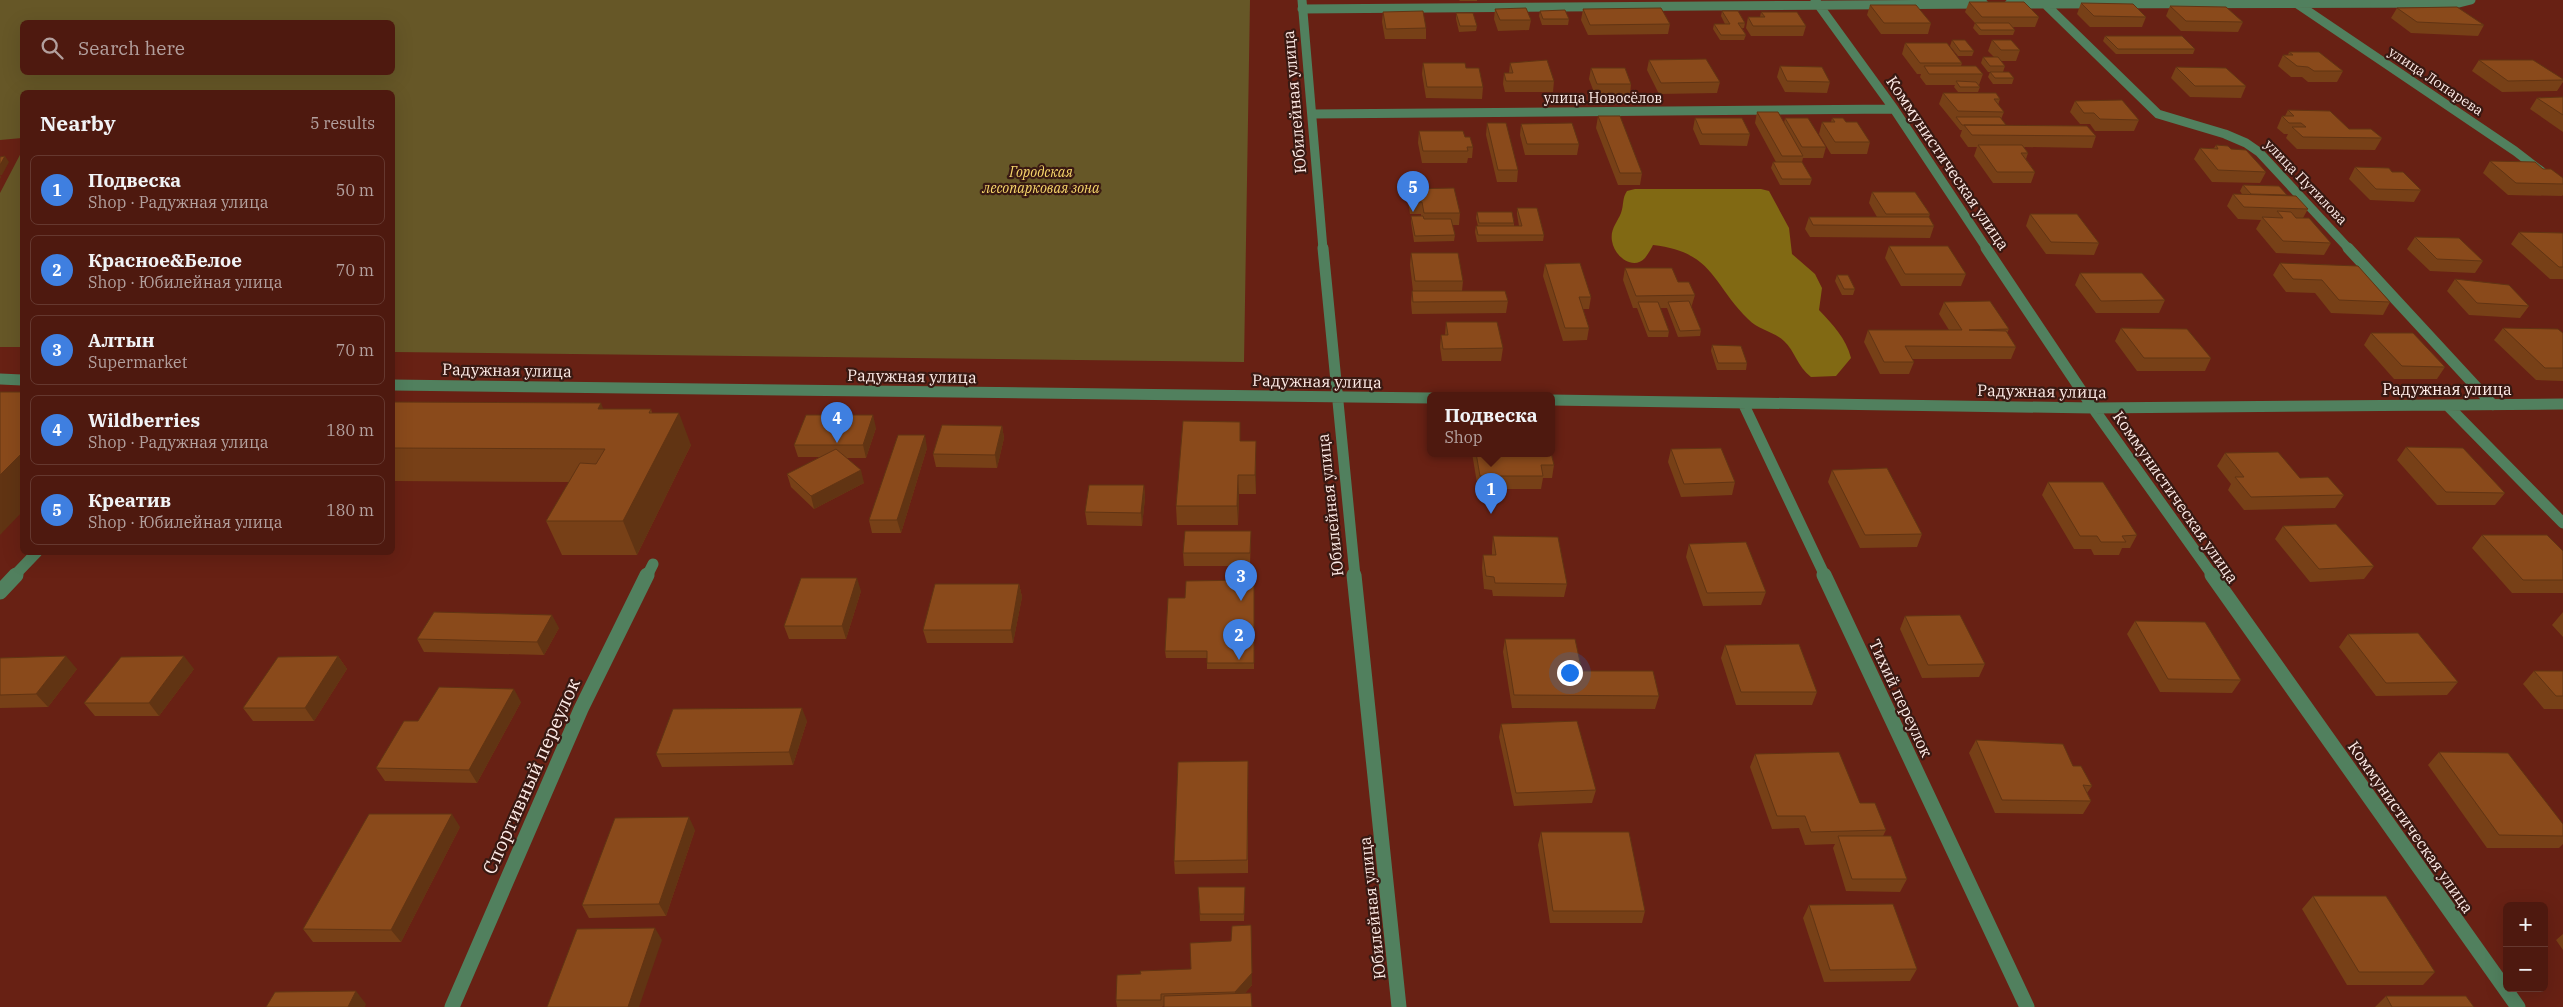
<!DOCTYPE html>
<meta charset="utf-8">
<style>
:root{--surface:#4e190f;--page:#552218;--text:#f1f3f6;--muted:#b3a09e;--line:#65382f;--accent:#55cae0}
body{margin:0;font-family:"IBM Plex Serif",serif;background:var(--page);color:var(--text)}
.controls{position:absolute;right:15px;bottom:15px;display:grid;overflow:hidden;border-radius:8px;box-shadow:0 5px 20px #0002}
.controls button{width:45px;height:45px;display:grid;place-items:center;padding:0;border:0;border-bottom:1px solid var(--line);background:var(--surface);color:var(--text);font:25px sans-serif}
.you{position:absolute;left:1569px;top:672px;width:18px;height:18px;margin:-12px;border:4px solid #fff;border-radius:50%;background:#1a73e8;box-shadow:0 0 0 8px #1a73e833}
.badge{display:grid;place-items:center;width:32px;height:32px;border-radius:50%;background:var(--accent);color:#fff;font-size:16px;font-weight:700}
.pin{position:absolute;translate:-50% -41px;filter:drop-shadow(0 1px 2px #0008)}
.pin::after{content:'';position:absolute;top:26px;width:18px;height:15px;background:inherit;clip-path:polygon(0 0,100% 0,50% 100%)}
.popup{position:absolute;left:1427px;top:392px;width:128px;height:65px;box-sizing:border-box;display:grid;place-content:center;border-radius:8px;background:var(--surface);filter:drop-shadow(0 1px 4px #0005);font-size:16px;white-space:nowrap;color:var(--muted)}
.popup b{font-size:19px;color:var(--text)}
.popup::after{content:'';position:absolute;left:50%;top:100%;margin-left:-10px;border:10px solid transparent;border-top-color:var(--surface)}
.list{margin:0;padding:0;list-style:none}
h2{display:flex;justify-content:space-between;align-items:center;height:65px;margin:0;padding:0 20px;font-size:21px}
h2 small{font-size:16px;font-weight:400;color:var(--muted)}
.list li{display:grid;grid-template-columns:32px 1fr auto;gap:15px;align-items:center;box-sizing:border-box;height:70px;margin:0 10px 10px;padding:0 10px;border:1px solid var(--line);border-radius:8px}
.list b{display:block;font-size:19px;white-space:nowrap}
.list p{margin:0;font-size:16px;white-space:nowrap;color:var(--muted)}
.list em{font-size:16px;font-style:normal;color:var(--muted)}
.icon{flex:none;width:28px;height:28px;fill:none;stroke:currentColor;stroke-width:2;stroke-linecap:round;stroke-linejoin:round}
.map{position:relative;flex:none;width:2563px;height:1007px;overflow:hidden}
.search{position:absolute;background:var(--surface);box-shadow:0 5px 20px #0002;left:20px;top:20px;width:375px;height:55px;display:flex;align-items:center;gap:12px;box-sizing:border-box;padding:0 18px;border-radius:8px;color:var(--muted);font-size:19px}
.panel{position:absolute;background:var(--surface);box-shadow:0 5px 20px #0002;left:20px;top:90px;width:375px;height:465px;border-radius:8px}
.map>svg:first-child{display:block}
</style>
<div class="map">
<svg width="2563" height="1007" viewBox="0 0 2563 1007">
<rect width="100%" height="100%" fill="#682114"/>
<path fill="#665727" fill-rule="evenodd" d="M0,0h1250l-6,362 -851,-10 -1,-260h-370v46l-22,2zM22,22h370v50h-370z
M22,151v196h-22v-154z"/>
<path fill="#816913" d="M1635,189h126l8,2 20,37 3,26 23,20 7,14 -3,22c14,15 27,28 32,48l-15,18 -25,1c-14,-11 -16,-26 -27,-36 -11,-10 -26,-11 -36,-22 -36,-35 -34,-67 -95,-74 -2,4 -5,9 -8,13 -12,13 -31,-2 -33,-17 -2,-12 5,-18 9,-28 3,-8 1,-15 6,-22z"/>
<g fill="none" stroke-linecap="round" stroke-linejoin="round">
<path stroke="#51805e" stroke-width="9" d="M1302,0l21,249
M1815,0l79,109 93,140
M2044,3l114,111 67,20 21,9 13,9 90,97
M2296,3l219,148 48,37
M2009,4l450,-1 12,-3
M1302,9l682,-5
M1312,114l582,-5"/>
<path stroke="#51805e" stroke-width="11" d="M1323,248l32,328
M1986,248l107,160 120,168
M2348,248l145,157
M0,379l22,1
M392,385l1039,13
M1551,400l542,8 470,-4
M1743,403l82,173
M2447,405l116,118
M14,576l23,-24
M647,576l6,-12"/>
<path stroke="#51805e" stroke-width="15" d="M1354,575l45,432
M1824,575l203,432
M2212,575l306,432
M0,592l16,-17
M452,1007l129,-298 66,-134"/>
</g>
<path fill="#774017" d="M1459,0h18v1h-17z
M1969,2l70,15 -4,10h-22l2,3 -2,5h-34l-6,-7 2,-5 -10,-11z
M2081,3l65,14 -4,10h-52l-13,-13z
M1870,5l61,18 -3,11h-47l-14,-19z
M2170,6l73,16 -5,10 -57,-1 -15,-15z
M2397,8l87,17 -6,11 -67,-3 -20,-15z
M1495,9l36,11 -2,10 -31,1 -4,-12z
M1583,9l87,15 -2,10 -80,1 -7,-15z
M1540,11l29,8 -1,6h-26l-3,-9z
M1722,11l23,12 -1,5h-2l4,7 -2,5h-24l-7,-11 1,-5h11l-4,-8z
M1383,12l43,16v11h-41l-3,-17z
M1761,12l45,14 -3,10h-52l-5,-8 2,-11h12z
M1456,13l21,13 -1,5 -17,1 -3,-13z
M2105,36l90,13 -2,5h-77l-13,-13z
M1952,40l22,11 -2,5h-14l-8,-10z
M1992,40l28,10 -4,11h-16l5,5 -2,6h-15l-7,-9 2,-6h11l-6,-6z
M1905,43l57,20 -1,3 22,8 -4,11 1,2 -2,5h-20l-4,-5 1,-2h-29l-6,-8 1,-3h-4l-15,-20z
M2289,52l54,19 -6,11h-29l-6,-5h-11l-13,-11 5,-11h5z
M1649,60l71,22 -3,11 -58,1 -12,-24z
M2479,60l84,19v3l-6,9 -55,1 -30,-21z
M1423,63l43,5 17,19 -1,12 -56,-1 -4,-24z
M1510,63l44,18 -1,11h-48l-2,-8 1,-11h5z
M1780,66l50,16 -3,11 -42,-1 -8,-15z
M2176,67l70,19 -5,12 -51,-1 -19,-19z
M1591,68l40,16 -1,11h-35l-6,-16z
M1990,72l24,6 -2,6h-19l-5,-7z
M1943,93l57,6 -2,6 6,7 -3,7 5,6 90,11 -4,12 -68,-1 4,6 -2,6 9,13 -4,11h-38l-19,-27 3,-9h-9l-8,-11 2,-6h-2l-21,-26z
M2563,97v35l-33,-23 7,-11z
M2075,101l64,19 -5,11h-39l-5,-7h-10l-10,-12z
M2288,110l61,19 33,9 -7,12 -78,-1 -11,-11 2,-4h-4l-7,-6 5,-12h3z
M1757,112l27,11 1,-5 41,29 -3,11h-20l-1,4 10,17 -2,6h-30l-9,-17 2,-6h3l-21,-39z
M1598,116l44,57 -2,12h-22l-22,-57z
M1695,118l55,16 -3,12 -47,-1 -7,-16z
M1832,118l14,4 24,20 -3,12h-36l-12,-20 3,-12h9z
M1487,123l31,47 -1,12h-20l-11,-47z
M1521,124l58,20 -2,11h-52l-5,-20z
M1419,131l46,6 8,10 -1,11h-4l-1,5h-45l-4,-20z
M2216,145l50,27 -6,11 -48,-1 -18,-23 6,-11h14z
M2490,161l53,8 20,9v17l-1,1 -54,-1 -25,-22z
M2355,167l37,5 29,18 -7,12 -44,-2 -21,-21z
M2243,185l44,10 21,14 -5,9 28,25 -7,12 -48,-2 -20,-24 5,-9 -23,-1 -11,-13 6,-12h9l-2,-3z
M1409,189l51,24 -1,12h-7l3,10 -1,6 -40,1 -3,-20v-6h10v-2h-11l-2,-13z
M1872,192l58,22 -1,3 5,9 -4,12 -120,-1 -5,-8 4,-12h68l-8,-14z
M1517,208l27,27 -1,6 -66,1 -2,-10 1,-6h2l-2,-8 1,-6 37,11v3h5l-2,-12z
M2030,214l69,29 -5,12 -48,-1 -20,-28z
M2519,232l44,1v46h-13l-39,-35z
M2415,237l68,24 -8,12 -45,-2 -23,-22z
M1889,246l77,28 -5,12h-60l-16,-28z
M1411,253l52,28 -1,10 46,10 -2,12 -94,1 -1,-11 1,-12h1l-3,-26z
M2280,263l110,39 -7,13 -52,-2 -16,-20 -29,-1 -13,-17z
M1545,264l46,33 -2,12h-6l6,19 -2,12 -24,1 -20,-65z
M1625,268l53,14 17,13 -4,13 10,22 -1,6 -22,1 -11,-29h-7l9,23 -1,6h-20l-11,-29h-4l-10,-28z
M2080,273l85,27 -6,13h-63l-21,-28z
M1837,275l18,14 -2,6h-11l-7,-14z
M2455,279l74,27 -9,12 -51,-3 -22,-24z
M1944,302l65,27 -2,4 9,14 -5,12h-99l2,3 -5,12h-29l-16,-32 4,-12h81l-10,-16z
M1446,322l57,26 -2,13h-59l-2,-14 1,-12h4z
M2121,328l90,30 -6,13h-68l-22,-30z
M2503,328l60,5v48l-27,-1 -42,-40z
M2371,333l74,34 -8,12h-43l-30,-34z
M1712,345l35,18 -1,7h-29l-6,-19z
M392,402l212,7h47l1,4 39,32 -54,110h-75l-16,-34 23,-39 -177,-1z
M1002,426l2,12 -7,30 -61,-1 -3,-13z
M876,428l-10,30h-20l18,25 -50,26 -23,-22 -4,-13 33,-17h-22l-4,-12z
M1241,441h15v53h-17l-1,31h-61l-1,-19z
M2406,447l99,46 -10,12h-58l-40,-45z
M927,448l-26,85h-29l-3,-13z
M1671,449l64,33 -3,13 -51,2 -13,-35z
M1472,453h79l3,12 -2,13h-9l-2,11h-63z
M2225,453l75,25 44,17 -9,13 -91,2 -16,-20 3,-6 -14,-18z
M1832,470l90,64 -5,13 -57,1 -32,-66z
M2048,482l89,53 -7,13h-8l-3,7h-25l-3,-6h-17l-32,-54z
M1144,485l1,13 -3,28 -55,-1 -2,-13z
M2283,526l91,40 -10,13 -54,3 -35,-43z
M1251,531l-1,35h-66l-1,-13z
M2482,535l81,16v42h-51l-40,-45z
M1493,536l74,48 -3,13 -71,-1 -1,-6 -8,-1 -2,-21 1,-13h9v-6z
M1689,544l77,48 -5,13 -58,1 -17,-49z
M1254,580v89h-47v-11h-41l-1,-7 20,-53z
M1019,584l3,13 -9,46h-86l-4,-13z
M861,591l-15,48h-57l-5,-13z
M2563,612v25l-11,-12z
M1905,616l80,48 -6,13 -57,1 -22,-49z
M2135,621l106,59 -9,13 -72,-1 -33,-58z
M559,628l-15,27 -120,-3 -7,-13z
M2348,634l110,48 -11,13 -71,1 -37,-49z
M1505,639l77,32 77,25 -4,13 -143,-1 -9,-56z
M1725,645l92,47 -5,13h-76l-15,-47z
M338,656l9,13 -33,52h-61l-10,-13z
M0,658l77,11 -29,38 -48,1z
M194,669l-35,47h-64l-11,-13z
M2534,671h29v38h-19l-21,-25z
M521,702l-44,81 -92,-2 -9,-13 42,-47z
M807,721l-14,44 -131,2 -6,-13z
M1501,724l95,66 -4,13 -78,3 -15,-69z
M1976,740l97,26 19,20 -5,7 4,8 -8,13 -88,-1 -26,-60z
M2439,752l124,72v20l-4,4h-72l-59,-83z
M1755,754l105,49 26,27 -3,6 24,43 -7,13 -54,-1 -13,-43 2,-4 -30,1 -6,-17 -27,1 -22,-62z
M1248,761v112l-73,1 -1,-13z
M460,827l-59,115h-88l-10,-13z
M695,830l-29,86 -77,2 -7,-13z
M1541,832l104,79 -3,12h-92l-12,-78z
M1198,887l47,7 -1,27h-44z
M2313,896l122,76 -12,13h-76l-45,-76z
M1809,905l108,64 -7,12 -86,1 -21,-64z
M2563,934v16l-7,-10z
M1140,971l112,14 -7,8 -82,13 -1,1h-45l-1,-7 24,-26z
M2386,996l88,11h-99z"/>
<path fill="#613413" d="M5,156l4,6 -7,13h-2l1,2 -1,2v-14z
M601,403l13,33 -16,-27z
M679,413l12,32 -54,110 -14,-34z
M873,415l3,13 -10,30 -3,-13z
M1002,426l2,12 -7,30 -2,-13z
M925,435l2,13 -26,85 -4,-13z
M1256,441v53l-1,-19z
M22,453v59l-22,23v-60z
M861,470l3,13 -50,26 -3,-13z
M1238,475l1,19 -1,31 -1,-19z
M1144,485l1,13 -3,28 -1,-13z
M857,578l4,13 -15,48 -4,-13z
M1019,584l3,13 -9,46 -2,-13z
M552,615l7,13 -15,27 -7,-13z
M66,656l11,13 -29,38 -12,-13z
M184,656l10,13 -35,47 -10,-13z
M338,656l9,13 -33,52 -9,-13z
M514,689l7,13 -44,81 -8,-13z
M802,708l5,13 -14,44 -4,-13z
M452,814l8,13 -59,115 -10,-12z
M689,817l6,13 -29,86 -7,-12z
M1251,925l1,60 -16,19 -1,-12z
M655,928l7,12 -23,67h-11z
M356,991l10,13 -1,3h-17z"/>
<path fill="#8a4a1b" stroke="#613413" d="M1969,2h55l15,15h-57z
M2081,3l52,1 13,13 -52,-1z
M1870,5h46l15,18h-47z
M2170,6l56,1 17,15 -57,-1z
M2457,7l27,18 -67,-3 -20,-14z
M1526,8l5,12h-31l-5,-11z
M1661,8l9,16 -80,1 -7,-16z
M1565,10l4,9h-26l-3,-8z
M1423,11l3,17 -40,1 -3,-17z
M1722,11h16l7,12h-7l8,12h-25l-7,-11h16z
M1761,12h36l9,14h-53l-5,-9h17z
M1456,13h17l4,13h-17z
M1975,23h34l6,7h-34z
M2105,36h77l13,13h-77z
M1952,40h13l9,11h-14z
M1992,40h19l9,10h-19z
M1905,43h42l15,20h-42z
M2289,52h30l24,19h-29l-6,-4 -11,-1 -14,-11h10z
M1983,57h15l7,9h-15z
M1706,59l14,23 -59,1 -12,-23z
M1547,60l7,21h-48l-2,-8h9l-3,-10z
M2479,60h54l30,19v1l-55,1z
M1423,63h42l1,5h13l4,19h-56z
M1780,66l42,1 8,15 -43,-1z
M1924,66h52l7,8h-54z
M2176,67l50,1 20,18h-51z
M1591,68h34l6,16h-34z
M1990,72h19l5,6h-19z
M1956,81l20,1 4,5h-20z
M1943,93h53l4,6h-6l10,13 -46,-1z
M2563,97v18l-26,-17z
M2122,100l17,20 -39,-1 -6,-6h-10l-9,-12z
M2288,110l42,1 19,18h22l11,9 -79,-1 -11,-10h14l-5,-4h-12l-7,-7h12z
M1757,112h21l25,44h-21z
M1598,116h22l22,57h-22z
M1956,117h44l6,8h-44z
M1695,118h47l8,16h-48z
M1785,118h23l18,29h-24z
M1832,118h11l3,4h11l13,20h-35l-13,-20h13z
M1487,123h19l12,47h-20z
M1572,123l7,21h-52l-6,-20z
M1964,125l123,1 9,10 -124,-1z
M1419,131h44l2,6h5l3,10h-6l1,4h-45z
M1978,145h44l6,8h-7l14,19h-38z
M2216,145l12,1 3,3 15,1 20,22 -48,-2 -18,-22 18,1z
M5,156l-5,9v-8z
M2490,161l45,1 8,7h8l12,9v6l-47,-1z
M1773,162h29l10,17h-30z
M2355,167l34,1 3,4h11l18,18 -45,-1z
M2243,185l36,1 8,9 -36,-1z
M1454,188l6,25h-36l-2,-11h-11l-2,-13z
M1872,192h43l15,22h-44z
M2233,194l63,2 12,13 -64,-2z
M1517,208h20l7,27h-66l-2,-9h46z
M2277,211l14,1 5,6h13l22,25 -48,-2 -21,-24 21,1z
M1477,212h35l2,11h-35z
M2030,214h47l22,29 -48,-1z
M1411,216h12l1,3h27l4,16 -40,1z
M1809,217h120l5,9 -121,-1z
M2519,232l44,1v34h-4z
M2415,237l44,1 24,23 -46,-2z
M1889,246h59l18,28h-61z
M1411,253h47l5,28h-48z
M1580,263l11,34h-12l10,31h-24l-20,-64z
M2280,263l78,3 32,36 -51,-2 -17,-20 -29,-1z
M1625,268h47l6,14h11l6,13 -59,1z
M2080,273h62l23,27 -64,1z
M1837,275h11l7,14h-11z
M2455,279l54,6 20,21 -52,-3z
M1412,291h93l3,10 -95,1z
M1689,301l12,29 -21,1 -12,-29z
M1990,301l19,28 -40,1 37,1 10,16 -111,-1 9,16h-30l-16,-32h94l-18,-28z
M1638,302h20l11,29h-20z
M1446,322h51l6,26 -60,1 -2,-14h7z
M2121,328l66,1 24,29h-67z
M2503,328l55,1 5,4v35h-18z
M2371,333h42l32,34 -43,-1z
M1712,345l29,1 6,17h-29z
M0,392h22v61l-22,22z
M392,402l209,1 -3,6h53l-2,4h30l-56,108h-77l34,-58 16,1 9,-15 -213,-1z
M806,415h67l-10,30h-69z
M1183,421l57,1v19h16l-1,34h-17l-1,31h-61z
M942,425l60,1 -7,29 -62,-1z
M898,435h27l-28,85h-28z
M2406,447l57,1 42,45 -59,-1z
M1721,448l14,34 -51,2 -13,-35z
M836,449l25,21 -50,26 -24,-22z
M2278,452l22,26 28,-1 16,18 -93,2 -16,-20h9l-19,-24z
M1476,453h75l3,12h-13l2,11h-63z
M1887,468l35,66 -57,1 -33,-65z
M2048,482h55l34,53 -15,1 4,6h-25l-4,-6h-17z
M1089,485h55l-3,28 -56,-1z
M2336,524l38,42 -55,3 -36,-43z
M1185,531h66l-1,22h-67z
M2482,535h65l16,16v29h-40z
M1493,536l65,1 9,47 -72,-1 -1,-6 -8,-1 -3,-21h13z
M1746,542l20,50 -59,1 -18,-49z
M801,578h56l-15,48h-58z
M1254,580v83h-47v-12h-42l3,-53h17l1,-17z
M935,584h84l-8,46h-88z
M434,612l118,3 -15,27 -120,-3z
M1960,615l25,49 -57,1 -23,-49z
M2135,621l70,1 36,58 -73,-1z
M2418,633l40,49 -72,1 -38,-49z
M1505,639h70l7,32h71l6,25 -145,-1z
M1799,644l18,48h-76l-16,-47z
M66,656l-30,38 -36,1v-37z
M184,656l-35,47h-65l37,-46z
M338,656l-33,52h-62l35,-51z
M2534,671h29v25h-7z
M439,687l75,2 -45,81 -93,-2 28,-47h14z
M802,708l-13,44 -133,2 17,-45z
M1577,721l19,69 -80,3 -15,-69z
M1976,740l87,4 10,22h8l11,20 -9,-1 8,16 -89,-1z
M1839,752l21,51h15l11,27 -75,2 -6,-16h-28l-22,-62z
M2439,752l69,1 55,71v12l-64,-1z
M1248,761l-1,99 -73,1 4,-99z
M369,814h83l-61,116 -88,-1z
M689,817l-30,87 -77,1 33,-87z
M1541,832h88l16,79h-92z
M1838,836h53l16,43h-55z
M1198,887h47l-1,27h-44z
M2313,896h73l49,76h-76z
M1893,904l24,65 -87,1 -21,-65z
M1251,925l1,48 -17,19 -74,2v6h-45l1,-25 24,-1 -1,-3 51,-2 -1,-26 41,-2 1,-15z
M655,928l-27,79h-81l30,-78z
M356,991l-8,16h-82l9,-15z
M1251,993l1,14h-88v-11z
M2386,996h80l8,11h-82z"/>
<g text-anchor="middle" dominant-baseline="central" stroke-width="4.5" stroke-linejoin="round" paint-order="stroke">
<g font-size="14" fill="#feebe7" stroke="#391912">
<text transform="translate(2436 81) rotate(34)">улица Лопарева</text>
<text x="1603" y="98">улица Новосёлов</text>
<text transform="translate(2306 182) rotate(46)">улица Путилова</text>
</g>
<g font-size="14" font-style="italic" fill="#f8d76c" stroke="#391912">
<text x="1041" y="172">Городская<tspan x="1041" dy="16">лесопарковая зона</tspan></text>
</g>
<g font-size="16" fill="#feebe7" stroke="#391912">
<text transform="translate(1294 102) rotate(-95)">Юбилейная улица</text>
<text transform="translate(1948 163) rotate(56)">Коммунистическая улица</text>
<text transform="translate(507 370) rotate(1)">Радужная улица</text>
<text transform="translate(912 376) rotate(1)">Радужная улица</text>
<text transform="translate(1317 381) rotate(1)">Радужная улица</text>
<text x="2447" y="389">Радужная улица</text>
<text transform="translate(2042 391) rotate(1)">Радужная улица</text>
<text transform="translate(2176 497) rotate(55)">Коммунистическая улица</text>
<text transform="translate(1330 505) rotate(-96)">Юбилейная улица</text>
<text transform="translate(1901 698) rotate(65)">Тихий переулок</text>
<text transform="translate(2411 827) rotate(55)">Коммунистическая улица</text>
<text transform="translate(1372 908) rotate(-96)">Юбилейная улица</text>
</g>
<g font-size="19" fill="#feebe7" stroke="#391912">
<text transform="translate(531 776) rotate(-66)">Спортивный переулок</text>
</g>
</g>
</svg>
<div class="controls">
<button>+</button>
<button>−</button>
</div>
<div class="you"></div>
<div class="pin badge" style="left:1491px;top:514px;background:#3f7fe0">1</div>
<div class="popup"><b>Подвеска</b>Shop</div>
<div class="pin badge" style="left:1239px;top:660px;background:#3f7fe0">2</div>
<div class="pin badge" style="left:1241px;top:601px;background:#3f7fe0">3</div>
<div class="pin badge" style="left:837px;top:443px;background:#3f7fe0">4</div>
<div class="pin badge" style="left:1413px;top:212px;background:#3f7fe0">5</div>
<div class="search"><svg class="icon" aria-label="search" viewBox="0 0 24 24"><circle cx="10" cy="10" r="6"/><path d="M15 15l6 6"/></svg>Search here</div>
<section class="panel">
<h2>Nearby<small>5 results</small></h2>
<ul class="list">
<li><span class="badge" style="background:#3f7fe0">1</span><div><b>Подвеска</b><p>Shop · Радужная улица</p></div><em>50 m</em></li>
<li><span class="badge" style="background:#3f7fe0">2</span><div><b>Красное&amp;Белое</b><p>Shop · Юбилейная улица</p></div><em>70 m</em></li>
<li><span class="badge" style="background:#3f7fe0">3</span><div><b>Алтын</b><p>Supermarket</p></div><em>70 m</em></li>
<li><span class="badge" style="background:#3f7fe0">4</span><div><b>Wildberries</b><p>Shop · Радужная улица</p></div><em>180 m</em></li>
<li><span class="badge" style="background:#3f7fe0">5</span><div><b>Креатив</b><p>Shop · Юбилейная улица</p></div><em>180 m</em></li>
</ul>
</section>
</div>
